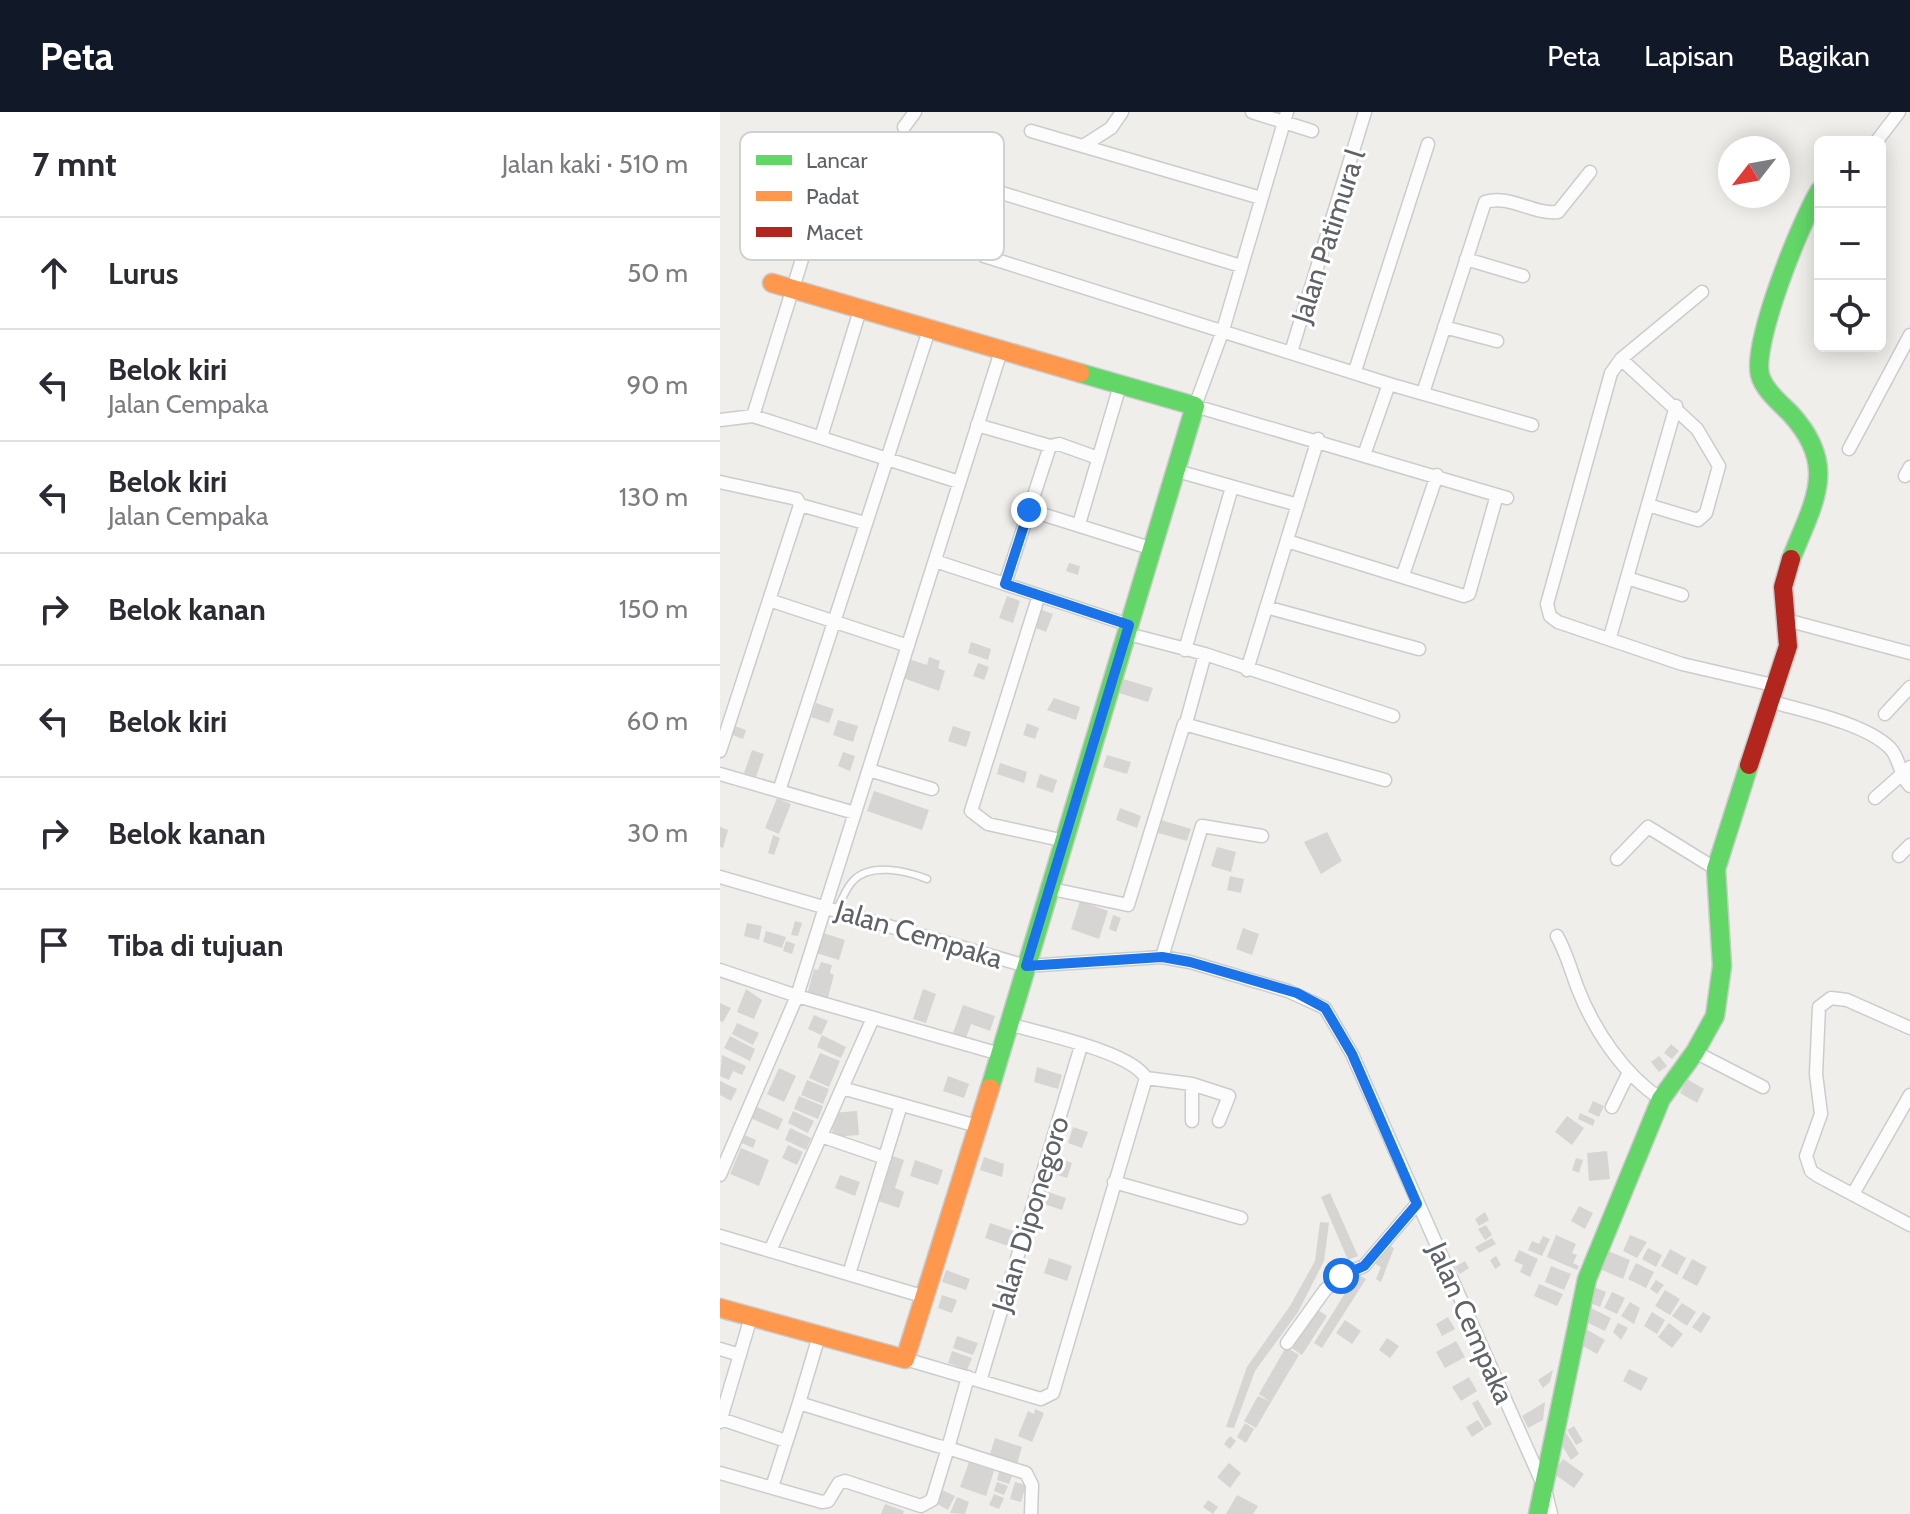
<!DOCTYPE html>
<html lang="id">
<meta charset="utf-8">
<style>
:root{--surface:#fff;--page:#f7f7f7;--text:#2b2b33;--muted:#7c7c81;--line:#e1e1e2;--accent:#111827}
body{margin:0;font-family:Cabin,sans-serif;background:var(--page);color:var(--text)}
.controls{position:absolute;right:24px;top:24px;display:grid;overflow:hidden;border-radius:12px;box-shadow:0 4px 20px #0003}
.controls button{width:72px;height:72px;display:grid;place-items:center;padding:0;border:0;border-bottom:2px solid var(--line);background:var(--surface);color:var(--text);font:40px sans-serif}
.compass{position:absolute;left:998px;top:24px;width:72px;height:72px;border-radius:50%;background:var(--surface);box-shadow:0 4px 20px #0003;rotate:239deg}
.stop{position:absolute;width:24px;height:24px;margin:-18px;border:6px solid #1a73e8;border-radius:50%;background:#fff}
.stop.end{background:#1a73e8;border-color:#fff;box-shadow:0 2px 8px #0008}
.list{margin:0;padding:0;list-style:none}
h2{display:flex;justify-content:space-between;align-items:center;height:104px;margin:0;padding:0 32px;font-size:34px}
h2 small{font-size:26px;font-weight:400;color:var(--muted)}
.list li{display:grid;grid-template-columns:52px 1fr auto;gap:24px;align-items:center;box-sizing:border-box;height:112px;padding:0 32px;border-top:2px solid var(--line)}
.list b{display:block;font-size:30px;white-space:nowrap}
.list p{margin:0;font-size:26px;white-space:nowrap;color:var(--muted)}
.list em{font-size:26px;font-style:normal;color:var(--muted)}
.icon{flex:none;width:44px;height:44px;fill:none;stroke:currentColor;stroke-width:2;stroke-linecap:round;stroke-linejoin:round}
.map{position:relative;flex:none;width:1190px;height:1402px;overflow:hidden}
header{display:flex;align-items:center;gap:48px;box-sizing:border-box;height:112px;padding:0 40px;background:var(--accent);color:#fff}
header strong{font-size:38px}
nav{display:flex;gap:44px;margin-inline-start:auto;font-size:28px}
main{display:flex}
aside{flex:1;background:var(--surface)}
.map>svg:first-child{display:block}
</style>
<header>
<strong>Peta</strong>
<nav><a>Peta</a><a>Lapisan</a><a>Bagikan</a></nav>
</header>
<main>
<aside>
<h2>7 mnt<small>Jalan kaki · 510 m</small></h2>
<ul class="list">
<li><svg class="icon" aria-label="ahead" viewBox="0 0 24 24"><path d="M12 20V5M6 11l6-6 6 6"/></svg><div><b>Lurus</b></div><em>50 m</em></li>
<li><svg class="icon" aria-label="left" viewBox="0 0 24 24"><path d="M17 20v-9H6M10 6l-5 5 5 5"/></svg><div><b>Belok kiri</b><p>Jalan Cempaka</p></div><em>90 m</em></li>
<li><svg class="icon" aria-label="left" viewBox="0 0 24 24"><path d="M17 20v-9H6M10 6l-5 5 5 5"/></svg><div><b>Belok kiri</b><p>Jalan Cempaka</p></div><em>130 m</em></li>
<li><svg class="icon" aria-label="right" viewBox="0 0 24 24"><path d="M7 20v-9h11M14 6l5 5-5 5"/></svg><div><b>Belok kanan</b></div><em>150 m</em></li>
<li><svg class="icon" aria-label="left" viewBox="0 0 24 24"><path d="M17 20v-9H6M10 6l-5 5 5 5"/></svg><div><b>Belok kiri</b></div><em>60 m</em></li>
<li><svg class="icon" aria-label="right" viewBox="0 0 24 24"><path d="M7 20v-9h11M14 6l5 5-5 5"/></svg><div><b>Belok kanan</b></div><em>30 m</em></li>
<li><svg class="icon" aria-label="arrive" viewBox="0 0 24 24"><path d="M6 21V4h12l-3 4 3 4H6"/></svg><div><b>Tiba di tujuan</b></div></li>
</ul>
</aside>
<div class="map">
<svg width="1190" height="1402" viewBox="0 0 1190 1402">
<rect width="100%" height="100%" fill="#efeeea"/>
<path fill="#d6d5d3" d="M349,451l11,3 -2,9 -12,-4z
M287,484l13,5 -7,22 -14,-5z
M317,496l16,6 -7,18 -15,-6z
M251,530l20,7 -3,11 -20,-7z
M209,545l11,4 -2,7 7,3 -6,20 -36,-13 6,-19 18,6z
M258,551l11,4 -5,13 -11,-4z
M403,567l30,9 -5,14 -29,-9z
M334,586l26,9 -4,13 -29,-10z
M96,591l18,6 -5,14 -18,-6z
M118,608l20,6 -5,16 -20,-7z
M307,611l12,5 -4,11 -12,-4z
M15,614l11,4 -3,9 -11,-4z
M233,614l18,6 -5,15 -18,-6z
M32,638l12,4 -8,23 -12,-4z
M123,640l12,4 -5,15 -12,-5z
M387,643l24,7 -4,12 -24,-7z
M280,651l27,9 -3,11 -27,-9z
M320,662l17,6 -4,13 -17,-6z
M154,679l55,19 -7,20 -55,-19z
M57,686l14,6 -12,30 -14,-6z
M400,696l21,8 -4,12 -21,-8z
M441,708l30,9 -4,12 -29,-8z
M0,715l8,3 -5,18 -3,-1z
M607,720l15,29 -21,13 -17,-32z
M53,723l7,3 -6,17 -6,-2z
M497,735l19,5 -5,20 -20,-6z
M510,764l14,3 -3,14 -14,-3z
M360,789l28,10 -9,28 -28,-10z
M393,803l8,3 -5,14 -7,-3z
M75,809l7,2 -4,13 -7,-1z
M27,811l15,3 -3,14 -15,-4z
M523,816l16,6 -7,21 -16,-6z
M46,819l20,6 -4,11 -19,-6z
M100,820l25,8 -6,20 -26,-8z
M66,829l9,3 -3,10 -9,-3z
M101,850l11,3 -2,8 4,2 -7,26 -20,-6 7,-26 4,1z
M26,877l16,11 -8,19 -17,-7z
M203,877l13,5 -10,29 -13,-4z
M0,891l11,5 -8,14 -3,-1z
M243,893l32,11 -5,15 -19,-7 -5,14 -13,-5z
M94,903l14,6 -7,14 -13,-6z
M17,911l22,10 -6,12 -21,-11z
M102,923l24,12 -5,11 -24,-11z
M10,924l25,13 -5,12 -26,-13z
M951,932l8,7 -7,8 -8,-6z
M100,941l20,8 -11,26 -20,-9z
M2,943l24,11 -4,9 -9,-4 -4,9 -9,-4z
M939,944l8,10 -8,6 -8,-10z
M317,955l25,8 -4,14 -24,-7z
M59,956l17,8 -12,26 -17,-8z
M228,964l21,8 -5,14 -21,-7z
M967,967l17,10 -7,14 -17,-10z
M87,968l22,9 -6,15 -22,-9z
M0,969l17,8 -6,12 -11,-6z
M79,984l24,10 -5,13 -24,-10z
M873,989l11,5 -5,11 -11,-5z
M35,994l28,13 -5,11 -28,-12z
M73,999l21,10 -6,12 -20,-10z
M137,999l2,24 -26,2 -2,-24z
M860,1001l15,7 -2,6 -15,-7z
M847,1004l17,12 -12,17 -17,-13z
M353,1015l15,5 -6,16 -14,-5z
M70,1016l21,10 -5,12 -21,-10z
M20,1021l16,7 -3,8 -16,-7z
M68,1033l15,7 -6,13 -15,-7z
M21,1036l28,12 -10,26 -29,-12z
M887,1039l3,28 -21,2 -2,-28z
M173,1044l11,4 -9,28 9,4 -5,16 -21,-7z
M264,1045l20,7 -2,13 -22,-7z
M335,1045l17,6 -5,15 -18,-6z
M856,1046l7,2 -4,13 -7,-3z
M195,1048l28,10 -5,15 -28,-9z
M120,1063l20,7 -5,14 -20,-8z
M322,1078l24,8 -4,12 -24,-8z
M610,1081l28,63 -10,4 -27,-63z
M859,1094l14,7 -8,16 -14,-8z
M765,1100l4,8 -10,6 -4,-7z
M600,1110l9,1 -5,38 -26,51 -43,59 -21,57 -8,-1 21,-60 43,-61 25,-45z
M270,1111l23,8 -5,15 -23,-8z
M766,1113l6,10 -7,5 -7,-11z
M836,1123l20,9 -4,9 5,2 -4,8 6,3 -2,4 -30,-13z
M910,1123l17,7 -10,16 -14,-7z
M823,1124l7,3 -8,17 -14,-6 4,-9 7,3z
M772,1126l4,6 -17,9 -4,-6z
M666,1131l8,5 -13,34 -5,-3 5,-12 -9,-5z
M881,1136l29,12 -7,19 -30,-13z
M928,1136l14,7 -6,12 -14,-8z
M950,1137l16,9 -9,17 -16,-9z
M799,1138l19,9 -8,18 -10,-5 3,-7 -9,-4z
M776,1144l5,9 -6,4 -5,-9z
M329,1146l23,8 -5,15 -23,-8z
M972,1147l15,8 -10,19 -15,-8z
M745,1149l4,7 -9,6 -5,-7z
M916,1151l18,9 -8,16 -18,-9z
M831,1154l20,8 -7,16 -19,-8z
M226,1158l24,9 -4,11 -24,-8z
M637,1162l9,5 -44,69 -8,-5z
M936,1168l8,5 -7,9 -7,-5z
M819,1172l24,10 -6,12 -23,-10z
M869,1173l17,7 -6,15 -16,-7z
M945,1178l15,9 -10,16 -15,-9z
M892,1180l13,6 -8,16 -13,-6z
M222,1183l15,5 -5,13 -14,-5z
M910,1190l10,6 -6,16 -13,-8z
M962,1191l14,9 -9,14 -15,-10z
M869,1195l22,11 -6,13 -23,-11z
M595,1196l12,8 -25,39 -12,-8z
M932,1200l13,8 -8,14 -13,-8z
M983,1200l8,5 -10,16 -9,-6z
M728,1205l7,12 -13,7 -6,-12z
M625,1208l16,11 -9,13 -16,-11z
M898,1211l10,5 -7,12 -8,-8z
M949,1211l14,11 -11,14 -14,-11z
M864,1216l21,12 -8,14 -21,-12z
M237,1224l21,7 -5,12 -20,-7z
M667,1226l12,8 -9,12 -11,-8z
M736,1229l9,16 -20,11 -9,-16z
M566,1235l13,8 -28,47 -12,-8z
M232,1239l20,7 -5,12 -19,-7z
M909,1257l19,9 -7,13 -18,-10z
M833,1258l-3,12 -7,6 -5,-8z
M749,1265l8,14 -16,10 -9,-14z
M538,1284l13,6 -15,26 -12,-7z
M758,1288l14,24 -7,4 -13,-25z
M825,1290l-2,18 -15,8 -6,-12z
M315,1297l9,4 -12,29 -14,-6 10,-25 6,3z
M758,1308l6,9 -12,8 -6,-10z
M525,1311l9,6 -8,14 -9,-6z
M842,1314l17,28 -8,6 -12,-19z
M854,1314l9,15 -7,4 -9,-15z
M510,1324l6,5 -6,8 -6,-5z
M275,1326l27,9 -5,17 -27,-10z
M843,1347l21,15 -10,14 -21,-15z
M249,1350l25,9 -8,25 -26,-9z
M509,1351l12,10 -11,15 -13,-11z
M279,1360l13,4 -3,8 -12,-4z
M277,1370l11,4 -4,9 -10,-4z
M295,1370l11,3 -5,17 -11,-3z
M218,1376l17,8 -7,14 -16,-9z
M274,1382l10,4 -5,11 -10,-4z
M517,1383l21,11 -5,8h-27z
M237,1385l12,5 -4,12 -15,-1z
M488,1388l10,7 -5,7 -10,-7z
M165,1392l19,7 -1,3h-22z"/>
<g fill="none" stroke-linecap="round" stroke-linejoin="round">
<g stroke="#cbcccc" stroke-width="9">
<path id="lane" d="M117,797c5,-9 9,-21 16,-28 17,-19 54,-10 74,-2"/>
</g>
<g stroke="#cbcccc" stroke-width="15">
<path id="street" d="M532,0l60,19
M567,0l-64,218 -28,76 312,92
M184,15l11,-15
M311,19l230,67
M1156,30l23,-30
M363,34l28,-18 11,-16
M174,53c-42,3 -52,6 -76,43l-65,208 206,66
M285,82l236,72
M264,144l405,128 143,41
M746,147l57,17
M724,215l53,14
M571,240l74,-240
M901,247l81,-67
M635,259l73,-227
M703,281l62,-191c25,-8 48,13 73,10l32,-40
M0,308l33,-4
M257,313l73,21
M101,325l40,-130
M1129,337l61,-114
M644,343l25,-71
M457,359l121,34
M1185,364l5,-9
M0,370l77,17 3,6 -80,246
M80,393l65,18
M928,393l50,15 8,-7 13,-47 -22,-37 -76,-70 -10,14 -64,231 3,12 8,6 124,42 95,22
M309,398l124,39
M359,412l42,-142
M567,429l177,55 5,-2 28,-99
M215,449l194,64
M683,463l34,-100
M907,466l55,17
M285,472l45,-138 9,-2 39,14
M319,483l-68,216 17,13 77,17
M49,488l139,46
M546,495l153,42
M1070,509l120,32
M408,522l77,20 188,62
M890,525l66,-231
M465,538l47,-163
M527,558l71,-231
M1049,589c34,10 96,22 121,47 10,10 9,27 20,38
M1165,602l25,-27
M466,611l19,-69
M149,658l63,19
M0,662l135,39
M59,679l151,-464
M1155,686l35,-31
M1179,744l11,-11
M897,747l31,-32 68,42
M0,765l306,89 136,-9 28,5 98,29 37,17 27,46 193,435 6,25
M332,777l76,16 56,-181 201,56
M837,824c10,18 14,35 21,53 16,41 46,86 83,110
M442,845l40,-131 60,10
M0,858l77,26 203,58
M1190,916l-63,-28 -16,-2 -12,9 -3,67 5,40 -15,42 5,15 7,5 92,49
M975,940l68,35
M426,966l46,6v37
M472,972l37,12 -10,25
M122,976l135,38
M892,995l17,-35
M101,1024l64,22
M0,1063l77,-179 205,-648
M394,1070l127,36
M1133,1082l57,-99
M0,1124l202,60
M50,1139l103,-233
M129,1162l52,-169
M99,1224l-20,67 139,43 10,2 20,-71
M567,1231l38,-53 16,-14 23,-10 53,-62
M0,1237l20,6
M185,1247l136,40 12,-6 93,-315c-16,-27 -105,-44 -137,-54
M260,1269l101,-335
M1,1307l65,22
M0,1310l31,-105
M0,1361l102,29 6,-1 11,-18 6,-2 76,25 11,-6 16,-52 78,25 6,12 -1,29
M52,1375l27,-84"/>
</g>
<g stroke="#cacacb" stroke-width="21">
<path id="fast" d="M1071,447c23,-58 48,-93 -1,-146 -10,-10 -26,-23 -30,-38 -8,-33 41,-154 60,-185
M270,976l205,-682 -115,-33
M818,1402l49,-235 74,-180 34,-47 20,-36 7,-50 -6,-97 33,-104"/>
</g>
<g stroke="#cacacb" stroke-width="21">
<path id="slow" d="M52,171l308,90
M0,1196l185,51 85,-271"/>
</g>
<g stroke="#cacacb" stroke-width="21">
<path id="jam" d="M1029,653l39,-119 -5,-59 8,-28"/>
</g>
<use href="#lane" stroke="#fdfcfc" stroke-width="6"/>
<use href="#street" stroke="#fdfcfc" stroke-width="12"/>
<use href="#fast" stroke="#63d668" stroke-width="18"/>
<use href="#slow" stroke="#ff974d" stroke-width="18"/>
<use href="#jam" stroke="#b3261e" stroke-width="18"/>
</g>
<g fill="none" stroke-linecap="round" stroke-linejoin="round">
<path stroke="#1a73e8" stroke-width="10" d="M309,398l-24,74 124,41 -103,341 136,-9 28,5 107,31 28,15 27,46 65,150 -53,62 -23,10"/>
</g>
<g text-anchor="middle" dominant-baseline="central" stroke-width="6" stroke-linejoin="round" paint-order="stroke">
<g font-size="28" fill="#5f6368" stroke="#fff">
<text transform="translate(608 124) rotate(-72)">Jalan Patimura l</text>
<text transform="translate(199 822) rotate(17)">Jalan Cempaka</text>
<text transform="translate(310 1102) rotate(-73)">Jalan Diponegoro</text>
<text transform="translate(751 1211) rotate(66)">Jalan Cempaka</text>
</g>
</g>
<rect x="20" y="20" width="264" height="128" rx="12" fill="#fff" stroke="#cfd0d2" stroke-width="2"/>
<rect x="36" y="43" width="36" height="10" fill="#63d668"/>
<rect x="36" y="79" width="36" height="10" fill="#ff974d"/>
<rect x="36" y="115" width="36" height="10" fill="#b3261e"/>
<g font-size="22" fill="#5f6368">
<text x="86" y="56">Lancar</text>
<text x="86" y="92">Padat</text>
<text x="86" y="128">Macet</text>
</g>
</svg>
<div class="controls">
<button>+</button>
<button>−</button>
<button><svg class="icon" aria-label="locate" viewBox="0 0 24 24"><circle cx="12" cy="12" r="6"/><path d="M12 2v4M12 18v4M2 12h4M18 12h4"/></svg></button>
</div>
<svg class="compass" viewBox="-18 -18 36 36"><path d="M0-13l5 13h-10z" fill="#e53935"/><path d="M0 13l5-13h-10z" fill="#7c7c81"/></svg>
<div class="stop" style="left:621px;top:1164px"></div>
<div class="stop end" style="left:309px;top:398px"></div>
</div>
</main>
